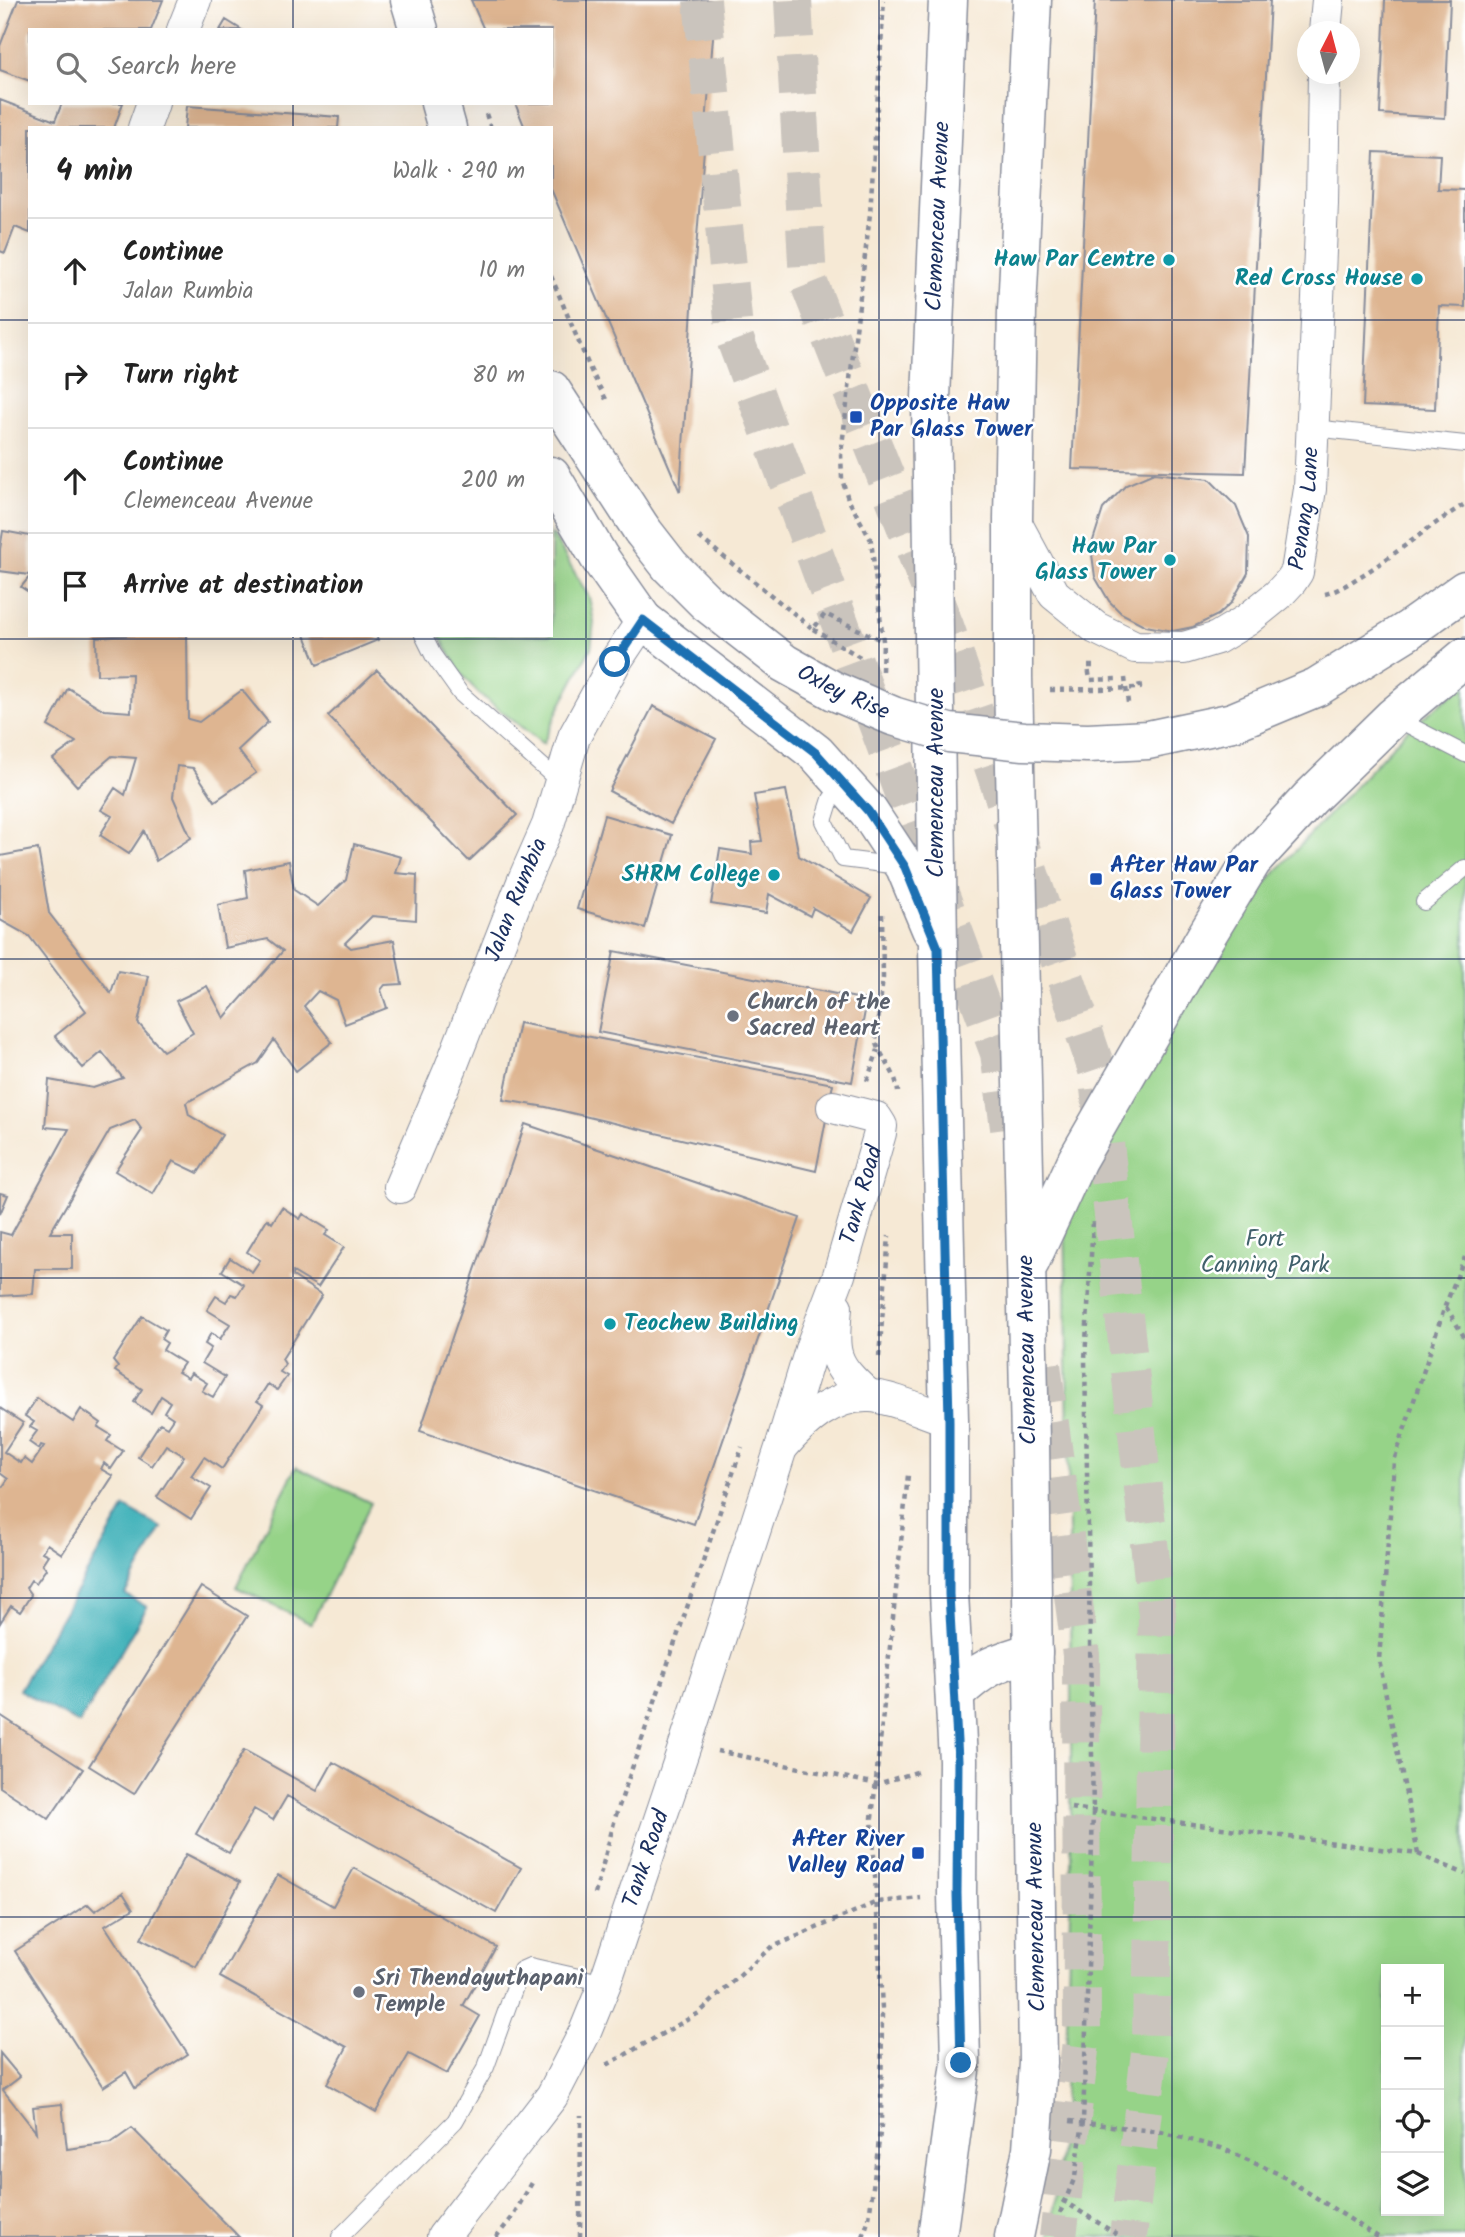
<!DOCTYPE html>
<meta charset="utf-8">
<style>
:root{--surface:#fff;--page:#f2f2f2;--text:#222;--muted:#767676;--line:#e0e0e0}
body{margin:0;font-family:Kalam,sans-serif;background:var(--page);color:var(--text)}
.controls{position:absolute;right:21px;bottom:21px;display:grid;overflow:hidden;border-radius:0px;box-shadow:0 7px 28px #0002}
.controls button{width:63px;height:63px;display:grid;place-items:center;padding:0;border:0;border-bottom:2px solid var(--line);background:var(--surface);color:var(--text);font:35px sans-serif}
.compass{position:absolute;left:1297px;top:21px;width:63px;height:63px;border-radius:50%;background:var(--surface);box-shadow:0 7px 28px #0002;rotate:6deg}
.stop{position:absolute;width:21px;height:21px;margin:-16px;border:5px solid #1f6fb2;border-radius:50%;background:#fff}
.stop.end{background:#1f6fb2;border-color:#fff;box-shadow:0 2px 7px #0008}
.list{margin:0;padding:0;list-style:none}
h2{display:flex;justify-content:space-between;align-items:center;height:91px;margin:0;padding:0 28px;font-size:30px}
h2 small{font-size:23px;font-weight:400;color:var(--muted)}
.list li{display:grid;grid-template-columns:46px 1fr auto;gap:21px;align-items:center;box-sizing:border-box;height:105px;padding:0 28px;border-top:2px solid var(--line)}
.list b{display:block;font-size:26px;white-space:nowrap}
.list p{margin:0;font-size:23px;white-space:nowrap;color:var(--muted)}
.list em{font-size:23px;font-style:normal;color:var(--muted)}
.icon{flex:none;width:38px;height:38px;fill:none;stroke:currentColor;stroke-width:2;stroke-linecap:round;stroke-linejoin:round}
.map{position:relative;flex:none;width:1465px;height:2237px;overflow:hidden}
.search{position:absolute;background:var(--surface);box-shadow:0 7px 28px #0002;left:28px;top:28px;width:525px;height:77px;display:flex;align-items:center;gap:18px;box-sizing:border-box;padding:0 24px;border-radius:0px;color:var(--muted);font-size:26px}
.panel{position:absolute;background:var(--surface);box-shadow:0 7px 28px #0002;left:28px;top:126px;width:525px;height:511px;border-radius:0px}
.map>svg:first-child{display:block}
</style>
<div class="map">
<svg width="1465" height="2237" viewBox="0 0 1465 2237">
<rect width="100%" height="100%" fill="#fff"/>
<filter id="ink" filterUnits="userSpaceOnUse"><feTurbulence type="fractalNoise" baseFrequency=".0143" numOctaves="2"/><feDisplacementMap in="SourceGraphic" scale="14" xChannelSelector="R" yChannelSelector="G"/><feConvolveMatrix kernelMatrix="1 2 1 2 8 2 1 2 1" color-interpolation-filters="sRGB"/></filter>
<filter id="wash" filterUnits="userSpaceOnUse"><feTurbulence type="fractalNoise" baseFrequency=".00686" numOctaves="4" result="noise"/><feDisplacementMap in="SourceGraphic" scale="28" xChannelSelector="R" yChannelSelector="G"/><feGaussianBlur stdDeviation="1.57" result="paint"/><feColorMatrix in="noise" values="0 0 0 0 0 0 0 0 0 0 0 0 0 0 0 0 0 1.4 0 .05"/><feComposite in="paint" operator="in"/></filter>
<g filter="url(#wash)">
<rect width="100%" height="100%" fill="#f6e9d5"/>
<path fill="#96d388" stroke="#588173" stroke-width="2" fill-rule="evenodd" d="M551,532l38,65 5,25 -3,26 -32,60 -16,36 -65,-51 -18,-21 -21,-37h112z
M1465,685v1552h-415l12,-99 5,-112 4,-154v-178l-6,-496 169,-281 175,-189zM1386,1969h53v242h-53z
M296,1467l75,36 -60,121 -75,-37z"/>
<path fill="#42b2ba" stroke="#2e708c" stroke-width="2" d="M125,1507l37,21 -37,66 22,13 -68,117 -60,-34z"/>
<g id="blocks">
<path fill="#deb591" d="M18,0h145l-12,30h-121v51l-30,-11v-24z
M471,0h245l-21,262 -15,230 -129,-303v-61h-26l-10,-25h36v-73h-67z
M1095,0h175l-25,473 -173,-4z
M1385,0h65l-5,118 -65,-4z
M226,20l16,10h-22z
M0,100l55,21 7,-18h61l-9,25h-84v105l-15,-6 -10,26 -5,-2z
M187,106l152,11 -1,11h-153z
M1374,152l66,3 -2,34 27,1v117l-26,-1 -4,103 -72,-3z
M1154,473l55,6 27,27 13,31 -1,36 -17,30 -13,12 -25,12 -20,4 -27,-5 -25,-13 -12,-12 -14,-24 -4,-30 12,-38 23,-24z
M3,531l27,5v39l-30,-4v-22z
M30,576v17l-9,-6z
M132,635h55l1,84 11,3 43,-32 26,32 -30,28 18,23 -41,28 -22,-33 -16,-2 -4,31 18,41 -35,23 -12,-30 -15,23 -29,-19 12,-19 -11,-6 14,-22 10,7 11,-37 -24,-2 -35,30 -24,-27 23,-17 -28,-16 20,-38 36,22 27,2 1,-38 -35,1 -1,-38z
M305,635h71l2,5 -61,25z
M377,670l140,145 -48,46 -141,-145z
M653,706l63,33 -45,85 -62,-33z
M786,790l13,66 72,42 -18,33 -40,-23 -3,8 -41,-22 -3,19 -55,-9 9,-55 32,5 -1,-12 11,-1 -8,-46z
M604,815l68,20 -27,93 -68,-19z
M354,844l47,13 -5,16 21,2 -1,45 -44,-4 -27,27 6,5 43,-8 8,44 -17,1 -4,5 6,18 -42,16 -9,-24 -18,-9 -14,15 28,36 -36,29 -22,-31 -16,23 -72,40 3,12 33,20 -24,38 -25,-12 -20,33 -38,-23 27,-41 -7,-10 -25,10 -60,103h22v36h-37l-2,25 -33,2v-64l11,3 58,-106 -24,-2 4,-47 44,8 30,-10 -21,-26 -19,16 -28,-32 31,-25 -57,-75 -29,-16v-64l38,-7 11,64 62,80 7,-22 31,5 -11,47 25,28 30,-18 -17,-32 31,-15 17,32 59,-67 -15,-12 -43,9 -7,-43 30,-7 -3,-28 44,-9 5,29 24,16 28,-26z
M614,951l253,49 -15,82 -254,-50z
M519,1023l314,61 -17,87 -270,-64 -43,-7z
M525,1124l275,94 -106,306 -274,-93z
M0,1193l8,2 -8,19z
M282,1207l18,12 3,-5 26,16 -4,5 19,12 -26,40 -25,-15v4l29,19 -40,64 3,5 -5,8 7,4 -10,14 -9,-6 -11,17 6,4 -41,64 -18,-12 -13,19 20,12 -20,31 -34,-22 27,-41 -18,-11 -14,21 -14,-9 22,-34 7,4 6,-9 -9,-6 6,-10 -9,-6 -10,17 -17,-11 8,-13 -27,-18 3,-4 -5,-6 29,-45 24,14 -5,9 6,4 -4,7 21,13 -6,9 10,6 3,-5 16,10 -5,8 11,6 12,-20 -23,-14 9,-15 -6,-4 6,-11 9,6 10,-15 -23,-14 9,-14 10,6 5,-8 6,2 7,-11 -22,-14 8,-13 22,14 8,-12 -13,-8 20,-33 5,4z
M37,1398l36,24 8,-13 20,14 -3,4 13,8 -4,6 16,10 -12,18 -7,-6 -3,6 12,7 -51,78 -15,-10 -5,8 6,3 -6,9 4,5 -10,14 -5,-3 -5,8 5,7 -11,17 -9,-6 -11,17v-132l8,-12 -8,-6v-65l23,15 -19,29 17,11 3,-5 8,6 12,-18 -3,-1 -2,4 -10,-7 8,-11 -7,-4 4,-5 -9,-6z
M201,1587l46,29 -113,178 -45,-28z
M0,1715l83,54 -34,50 -49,-32z
M244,1750l73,41 16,-29 188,106 -25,45 -209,-117 -14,24 -19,-11 -25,44 -33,-19z
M186,1854l54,28 -44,85 -55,-28z
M354,1868l142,79 -33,59 17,10 -33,58 -38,-20 -33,58 -49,-28 20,-37 -127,-70 58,-102 55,31z
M123,1893l10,16 -28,17 83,128 -53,34 -9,-16 -23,15 -88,-136 73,-47 7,7z
M0,2053l20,24 -17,13 33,42 -3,-25 29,-3 5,45 44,-6 21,-15 107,109h-239z"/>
</g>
</g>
<g filter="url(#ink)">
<use href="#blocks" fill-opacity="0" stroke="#888c9a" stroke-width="2"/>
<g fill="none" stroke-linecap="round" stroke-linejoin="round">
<path stroke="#cac4bd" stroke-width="38" stroke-dasharray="38 19" stroke-linecap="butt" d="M702,0l33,339 264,714 11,82
M793,0l15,281 137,345 152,444 60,545 -6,428 -23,194
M1042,1365l39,290 1,378 -24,204"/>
<g stroke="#888c9a" stroke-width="18">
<path id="service" d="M1313,428l152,16
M423,635l10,20 27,38 101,90
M1393,717l72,37
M843,783l-12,16 -7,22 19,38 56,7
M1424,902l41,-34
M340,2237l115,-116 31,-54 35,-97 9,-4 75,17"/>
</g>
<g stroke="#888c9a" stroke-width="34">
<g id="minor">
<path d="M183,30l12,-30"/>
<path d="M1325,32l3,-32"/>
<path d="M144,128l9,-25"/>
<path id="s1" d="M1013,518l41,76 42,34 39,19 49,1 33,-10 30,-18 31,-25 13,-14 6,-9 13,-83 12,-286 2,-129"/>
<path id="s2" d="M400,1187l51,-120 72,-185 25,-57 26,-88 41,-75 28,-42"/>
<path d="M836,1307c-4,49 -4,56 33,89"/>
<path d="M782,1447c22,-26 51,-53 88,-51 22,1 57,17 79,24"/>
<path id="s3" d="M443,2237l109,-141 33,-64 20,-49 81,-241 95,-294 31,-102 27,-71 41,-142 1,-7 -5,-8 -43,-11"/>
</g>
</g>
<g stroke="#888c9a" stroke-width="41">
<path id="secondary" d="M410,0l9,30
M440,103l7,25
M551,390l91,140
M551,476l48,81 44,63
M1407,631l58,-41"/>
</g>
<g stroke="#888c9a" stroke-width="41">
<g id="primary">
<path d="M643,620l173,133 52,58 37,56 26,62"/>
<path d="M1030,1262l47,-102 128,-222 47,-77 58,-63 83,-81 72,-60"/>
<path d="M956,1693c28,-26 40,-31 77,-41"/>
<path id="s4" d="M937,2237l24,-174 -4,-169 1,-134 -9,-167v-173l-11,-472 -7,-550 17,-398"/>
<path d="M1014,2237l18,-88 6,-86 -8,-622 -17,-764v-159l4,-208 15,-310"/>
</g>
</g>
<path stroke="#888c9a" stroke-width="4.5" stroke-dasharray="5 5" stroke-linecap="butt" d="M486,114l5,14
M551,276l40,95 17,32
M699,537l114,92 12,-15 58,27
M1325,594c14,-3 27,-13 39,-20 35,-22 66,-49 101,-70
M1093,666h-5l2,14 27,-1
M882,671l1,-30 -12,-101 -23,-41 -6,-20 -1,-25 29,-240 14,-214
M1050,690l90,-2 -1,-7
M882,914l1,64 -7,61c4,20 20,30 22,53
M867,1081l11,-31
M1446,1307l19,31
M879,1357l10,-121
M717,1751l160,33 43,-13
M1071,1808l347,46 47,20
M1418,1854l-39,-194 15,-199 51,-155 20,-49
M595,1894l21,-79 126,-368
M607,2065l92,-52 71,-65 107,-46 44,-4
M1070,2121l91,11 60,16 58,26 99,63
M1062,2200l59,37
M1060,2213l15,-36 8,-55 10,-310 -8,-453 8,-138
M496,2237l15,-18 22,-38
M580,2237l1,-122
M863,2237l6,-19 12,-93 1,-116 -10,-191 36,-343"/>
<use href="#service" stroke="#fff" stroke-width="16"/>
<use href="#minor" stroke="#fff" stroke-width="32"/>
<use href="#secondary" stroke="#fff" stroke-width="38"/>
<use href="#primary" stroke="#fff" stroke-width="38"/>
<g stroke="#888c9a" stroke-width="41" stroke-linecap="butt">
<g id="secondary-bridge">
<path id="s5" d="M642,530l28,36 36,36 78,61 50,28 59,25 56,17 75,8 64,2 60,-3 85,-18 84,-35 90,-56"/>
</g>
</g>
<path stroke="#888c9a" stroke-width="4.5" stroke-dasharray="5 5" stroke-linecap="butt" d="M813,629l47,28
M1125,678l3,25"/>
<use href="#secondary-bridge" stroke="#fff" stroke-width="38"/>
</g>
</g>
<g fill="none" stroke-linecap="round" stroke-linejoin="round" filter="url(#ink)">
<path stroke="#1f6fb2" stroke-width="9" d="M615,662l28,-42 173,133 52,58 37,56 33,81 11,472v174l9,166 -1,134 4,169"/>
</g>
<path fill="none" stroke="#1b2f5e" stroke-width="2" stroke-opacity="0.55" d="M293,0v30M586,0v2237M879,0v2237M1172,0v2237M293,103v25M0,320h30M551,320h914M293,635v1602M0,639h1465M0,959h1465M0,1278h1465M0,1598h1465M0,1917h1465"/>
<g fill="#0f9aa8" stroke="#fff" stroke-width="2.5">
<circle cx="1169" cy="260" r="7"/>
<circle cx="1417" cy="279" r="7"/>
<circle cx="1170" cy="560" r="7"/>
<circle cx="774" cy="875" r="7"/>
<circle cx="610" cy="1324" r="7"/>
</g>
<g fill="#1a4fb4" stroke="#fff" stroke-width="2.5">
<rect x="849" y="410" width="14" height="14" rx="3.5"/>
<rect x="1089" y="872" width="14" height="14" rx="3.5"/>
<rect x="911" y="1846" width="14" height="14" rx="3.5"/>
</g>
<g fill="#6b7280" stroke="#fff" stroke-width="2.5">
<circle cx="733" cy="1016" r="7"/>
<circle cx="359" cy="1992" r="7"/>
</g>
<g text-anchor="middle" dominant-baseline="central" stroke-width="5" stroke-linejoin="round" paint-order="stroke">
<g font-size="23" fill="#1b2f5e" stroke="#fff">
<text stroke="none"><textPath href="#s4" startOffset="2023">Clemenceau Avenue</textPath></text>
<text stroke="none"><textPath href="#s1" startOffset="436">Penang Lane</textPath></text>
<text stroke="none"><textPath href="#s5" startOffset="262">Oxley Rise</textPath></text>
<text transform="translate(937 783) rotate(-90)">Clemenceau Avenue</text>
<text stroke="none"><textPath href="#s2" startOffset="310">Jalan Rumbia</textPath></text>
<text stroke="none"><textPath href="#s3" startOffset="1132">Tank Road</textPath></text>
<text transform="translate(1028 1350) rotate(-91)">Clemenceau Avenue</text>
<text stroke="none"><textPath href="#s3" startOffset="434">Tank Road</textPath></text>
<text transform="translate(1037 1917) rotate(-91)">Clemenceau Avenue</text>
</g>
<g font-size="23" font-weight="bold" fill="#0d838f" stroke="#fff" text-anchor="end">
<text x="1155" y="260">Haw Par Centre</text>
<text x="1403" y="279">Red Cross House</text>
<text x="1156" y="547">Haw Par<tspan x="1156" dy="26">Glass Tower</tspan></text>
<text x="760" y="875">SHRM College</text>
<text x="624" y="1324" text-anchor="start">Teochew Building</text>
</g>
<g font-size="23" font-weight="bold" fill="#164399" stroke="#fff" text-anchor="start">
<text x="870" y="404">Opposite Haw<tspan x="870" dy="26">Par Glass Tower</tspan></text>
<text x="1110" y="866">After Haw Par<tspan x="1110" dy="26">Glass Tower</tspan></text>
<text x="904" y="1840" text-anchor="end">After River<tspan x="904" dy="26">Valley Road</tspan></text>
</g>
<g font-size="23" font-weight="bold" fill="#5b616d" stroke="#fff" text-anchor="start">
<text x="747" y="1003">Church of the<tspan x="747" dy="26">Sacred Heart</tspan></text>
<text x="373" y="1979">Sri Thendayuthapani<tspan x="373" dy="26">Temple</tspan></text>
</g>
<g font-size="23" fill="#40606b" stroke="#fff">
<text x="1265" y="1240">Fort<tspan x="1265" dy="26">Canning Park</tspan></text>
</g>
</g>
</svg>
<div class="controls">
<button>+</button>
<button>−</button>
<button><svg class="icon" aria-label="locate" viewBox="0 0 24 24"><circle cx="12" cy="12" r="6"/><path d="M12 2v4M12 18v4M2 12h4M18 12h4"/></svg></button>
<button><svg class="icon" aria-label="layers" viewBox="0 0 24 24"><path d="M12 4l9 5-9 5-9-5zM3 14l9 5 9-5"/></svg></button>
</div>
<svg class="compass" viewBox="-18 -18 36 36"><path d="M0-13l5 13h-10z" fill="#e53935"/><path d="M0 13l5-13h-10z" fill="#767676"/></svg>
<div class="stop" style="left:615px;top:662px"></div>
<div class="stop end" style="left:961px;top:2063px"></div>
<div class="search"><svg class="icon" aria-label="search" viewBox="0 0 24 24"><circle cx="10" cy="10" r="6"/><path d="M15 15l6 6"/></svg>Search here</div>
<section class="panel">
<h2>4 min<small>Walk · 290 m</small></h2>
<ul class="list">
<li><svg class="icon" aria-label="ahead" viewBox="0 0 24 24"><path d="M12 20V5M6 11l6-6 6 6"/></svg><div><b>Continue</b><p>Jalan Rumbia</p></div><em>10 m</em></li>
<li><svg class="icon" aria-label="right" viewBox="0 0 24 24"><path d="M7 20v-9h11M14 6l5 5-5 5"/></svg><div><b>Turn right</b></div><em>80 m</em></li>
<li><svg class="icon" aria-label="ahead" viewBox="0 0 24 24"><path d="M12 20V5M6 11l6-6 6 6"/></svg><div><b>Continue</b><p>Clemenceau Avenue</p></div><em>200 m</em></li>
<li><svg class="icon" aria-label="arrive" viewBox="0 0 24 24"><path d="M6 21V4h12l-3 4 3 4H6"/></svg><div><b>Arrive at destination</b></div></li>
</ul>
</section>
</div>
